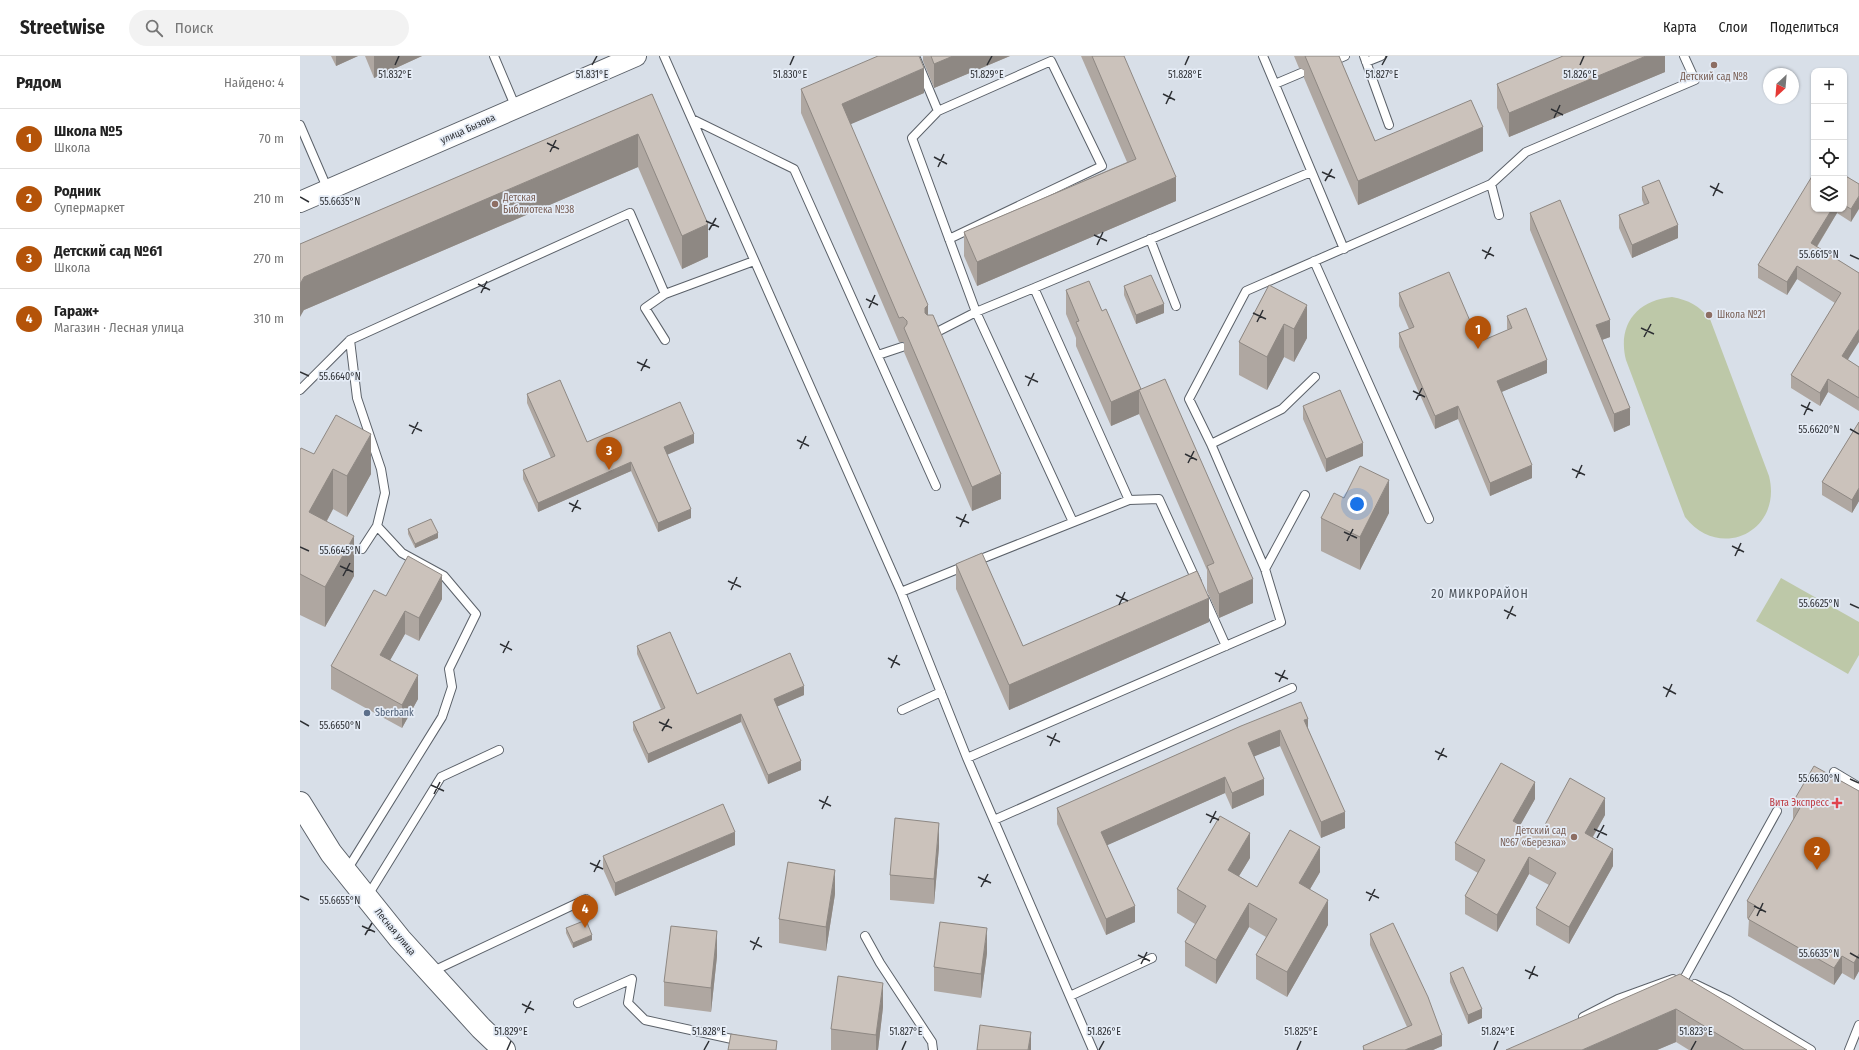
<!DOCTYPE html>
<html lang="ru">
<meta charset="utf-8">
<style>
:root{--surface:#fff;--page:#f2f2f2;--text:#222;--muted:#767676;--line:#e0e0e0;--accent:#b45309}
body{margin:0;font-family:"Fira Sans Condensed",sans-serif;background:var(--page);color:var(--text)}
.controls{position:absolute;right:12px;top:12px;display:grid;overflow:hidden;border-radius:8px;box-shadow:0 1px 3px #0004}
.controls button{width:36px;height:36px;display:grid;place-items:center;padding:0;border:0;border-bottom:1px solid var(--line);background:var(--surface);color:var(--text);font:20px sans-serif}
.compass{position:absolute;left:1463px;top:12px;width:36px;height:36px;border-radius:50%;background:var(--surface);box-shadow:0 1px 3px #0004;rotate:206deg}
.you{position:absolute;left:1057px;top:448px;width:14px;height:14px;margin:-10px;border:3px solid #fff;border-radius:50%;background:#1a73e8;box-shadow:0 0 0 6px #1a73e833}
.badge{display:grid;place-items:center;width:26px;height:26px;border-radius:50%;background:var(--accent);color:#fff;font-size:13px;font-weight:700}
.pin{position:absolute;translate:-50% -33px;filter:drop-shadow(0 1px 2px #0008)}
.pin::after{content:'';position:absolute;top:21px;width:14px;height:12px;background:inherit;clip-path:polygon(0 0,100% 0,50% 100%)}
.list{margin:0;padding:0;list-style:none}
h2{display:flex;justify-content:space-between;align-items:center;height:52px;margin:0;padding:0 16px;font-size:17px}
h2 small{font-size:13px;font-weight:400;color:var(--muted)}
.list li{display:grid;grid-template-columns:26px 1fr auto;gap:12px;align-items:center;box-sizing:border-box;height:60px;padding:0 16px;border-top:1px solid var(--line)}
.list b{display:block;font-size:15px;white-space:nowrap}
.list p{margin:0;font-size:13px;white-space:nowrap;color:var(--muted)}
.list em{font-size:13px;font-style:normal;color:var(--muted)}
.icon{flex:none;width:22px;height:22px;fill:none;stroke:currentColor;stroke-width:2;stroke-linecap:round;stroke-linejoin:round}
.map{position:relative;flex:none;width:1559px;height:994px;overflow:hidden}
header{display:flex;align-items:center;gap:24px;box-sizing:border-box;height:56px;padding:0 20px;background:var(--surface);border-bottom:1px solid var(--line)}
header strong{font-size:19px}
nav{display:flex;gap:22px;margin-inline-start:auto;font-size:14px}
.search{width:280px;height:36px;background:var(--page);display:flex;align-items:center;gap:10px;box-sizing:border-box;padding:0 14px;border-radius:22px;color:var(--muted);font-size:15px}
main{display:flex}
aside{flex:1;background:var(--surface)}
.map>svg:first-child{display:block}
</style>
<header>
<strong>Streetwise</strong>
<div class="search"><svg class="icon" aria-label="search" viewBox="0 0 24 24"><circle cx="10" cy="10" r="6"/><path d="M15 15l6 6"/></svg>Поиск</div>
<nav><a>Карта</a><a>Слои</a><a>Поделиться</a></nav>
</header>
<main>
<aside>
<h2>Рядом<small>Найдено: 4</small></h2>
<ul class="list">
<li><span class="badge">1</span><div><b>Школа №5</b><p>Школа</p></div><em>70 m</em></li>
<li><span class="badge">2</span><div><b>Родник</b><p>Супермаркет</p></div><em>210 m</em></li>
<li><span class="badge">3</span><div><b>Детский сад №61</b><p>Школа</p></div><em>270 m</em></li>
<li><span class="badge">4</span><div><b>Гараж+</b><p>Магазин · Лесная улица</p></div><em>310 m</em></li>
</ul>
</aside>
<div class="map">
<svg width="1559" height="994" viewBox="0 0 1559 994">
<rect width="100%" height="100%" fill="#d8dfe8"/>
<path fill="#bdc8a8" d="M1372,241c17,3 27,9 38,22l59,157c14,55 -49,86 -84,41l-59,-157c-9,-35 11,-60 46,-63z
M1481,522l78,44v33l-11,19 -92,-53z"/>
<g fill="none" stroke-linecap="round" stroke-linejoin="round">
<g stroke="#5b6169" stroke-width="10">
<path id="service" d="M194,0l22,52
M364,0l237,536 66,166 126,292
M615,0l23,55
M963,0l81,193
M1064,0l25,69
M1031,6l14,-6
M1066,6l15,-6
M975,28l26,-11
M392,63l102,50 142,317
M0,69l28,65
M1191,128l8,31
M649,183l153,-73 -51,-105 -113,50 -26,27 64,174 97,210
M850,183l26,67
M1014,205l115,258
M734,232l277,-116
M631,279l45,-23 58,-24 95,212 -153,61
M365,284l-20,-32 20,-14
M578,299l24,-8
M0,334l50,-50 280,-127 35,81 89,-33
M911,388l71,-35 33,-32
M829,444l30,-1 38,83
M62,493l15,-23
M965,513l40,-74
M601,536l64,-26
M905,543l21,47
M602,654l39,-18
M667,702l314,-136 -16,-53 -54,-125 -22,-45 57,-108 245,-107 35,-32 169,-72 -11,-24
M1534,716l25,15
M694,764l298,-132
M47,814l95,-153 10,-30 -3,-18 27,-55 -32,-38 -42,-23 -25,-27 8,-33 -4,-24 -24,-71 -7,-58
M67,841l74,-120 58,-27
M565,880l15,27 52,79 1,8
M131,916l155,-73
M1384,923l93,-168
M1395,928l33,16 83,50
M770,940l82,-38
M278,947l54,-24 -4,24 17,17 96,21
M1283,961l35,-18 55,-20
M1549,994l10,-25"/>
</g>
<g stroke="#5b6169" stroke-width="22">
<path id="tertiary" d="M0,146l336,-146"/>
</g>
<g stroke="#5b6169" stroke-width="24">
<path id="secondary" d="M0,747l31,50 69,86 81,89 23,22"/>
</g>
<use href="#service" stroke="#fff" stroke-width="8"/>
<use href="#tertiary" stroke="#fff" stroke-width="20"/>
<use href="#secondary" stroke="#fff" stroke-width="22"/>
</g>
<path fill="#afa7a1" d="M31,0h27l-22,10z
M65,0h57l-48,22z
M623,0h87l-76,32 -11,-27z
M781,0h43l52,145 -199,85 -13,-30v-24l163,-70z
M994,0h45l36,85 108,10 -125,54 -54,-127v-8l-5,-2z
M1365,0v16l-156,65 -12,-29v-24z
M501,33l123,4 -74,31 78,191 73,184 -29,12 -68,-159v-10h-5l-98,-229z
M352,38l56,163 -26,12 -44,-102 -334,143 -4,-66z
M1544,119l15,9 -8,38 -14,-9 -20,34 42,26 -11,87 11,7v44l-31,-19 -8,14 -29,-18v-13l44,-72 -38,-24 -10,16 -29,-17v-13l56,-56h30z
M1342,131l36,51 -46,20 -13,-30v-13l25,-10 -2,-5z
M1230,157l80,124 -8,3 28,85 -16,7 -84,-202z
M969,229l38,53 -13,24 -10,-5 -17,33 -28,-15v-33z
M824,230l40,27 -28,11 -12,-29z
M766,234l36,21 39,78 112,214 -34,15 -12,-27v-21l-68,-156 -28,12 -35,-80v-8l-10,-24z
M1099,237l80,49 29,-12 -1,-1v-13l40,57 -46,19 31,86 -42,18 -32,-77 -23,10 -36,-82v-14l10,-4 -10,-23z
M227,338l60,48 107,1 -27,12 24,63 -33,14 -27,-61 -93,41 -15,-33v-9l28,-12 -24,-55z
M1003,350l60,50 -37,16 -23,-53z
M1559,366v79l-7,12 -30,-18v-13z
M0,394l71,24 -24,43 -14,-8 -6,12 27,55 -29,51 -25,-12z
M1044,442l45,15 -29,57 -39,-19v-33z
M108,473l30,9 -23,10 -7,-14z
M656,508l67,82 186,-24 -200,88 -53,-121z
M86,540l56,3 -23,42 -14,-7 -15,26 28,39 -16,29 -71,-39v-23z
M337,590l60,48 107,1 -27,11 24,64 -33,14 -27,-62 -93,41 -15,-33v-8l28,-13 -24,-55z
M941,670l67,2 37,100 -24,10 -41,-92 -26,10 10,39 -32,14 -7,-16 -118,52 28,77 -29,13 -49,-111v-16z
M1559,735v180l-5,9 -12,-7 -8,12 -86,-49 1,-17 -2,-1v-17l47,-82h-1v-17z
M1235,743l-15,26 19,11 66,-21 -12,22 20,29 -44,78 -33,-19v-17l13,-23 -20,-11 -32,58 -32,-18v-18l13,-23 -23,-13v-17z
M435,789l-120,51 -12,-27v-13z
M639,791l-5,57 -44,-4v-25z
M950,802l-11,18 18,11 63,-15 -10,17 18,36 -41,72 -31,-18v-24l10,-18 -17,-10 -33,57 -31,-18v-24l10,-18 -18,-11v-24z
M535,838l-9,57 -47,-8v-24z
M266,872l26,12 -19,8 -7,-15z
M1070,878l72,112 -9,4h-70v-4l44,-19 -37,-82z
M687,897l-6,45 -47,-7v-24z
M417,900l-6,56 -47,-6v-24z
M1150,917l32,45 -14,6 -18,-42z
M1380,918l127,76h-118l-13,-8 -19,8z
M583,951l-5,43h-47v-21z"/>
<path fill="#8e8883" d="M36,0h22l-22,10z
M74,0h48l-48,22z
M653,0h57l-76,32v-24z
M1346,0h19v16l-156,65v-24z
M624,12v25l-82,35v-24z
M1183,71v24l-125,54v-24z
M338,78v33l-334,143 -4,7v-33l4,-7z
M876,121v24l-199,85v-24z
M1559,140v13l-8,13v-13z
M1532,153h5v4l-26,43v-13z
M408,168v33l-26,12v-33z
M1378,169v13l-46,20v-13z
M1497,210v13l-10,16v-13z
M864,248v9l-28,11v-9z
M628,249v25l-3,2v-24z
M1007,249v33l-13,24v-33z
M1310,264v17l-14,5v-17z
M984,268v33l-17,33v-33z
M1559,273v13l-17,27v-13z
M1247,304v13l-50,21v-13z
M1528,323v13l-8,14v-13z
M839,334v24l-28,12v-24z
M1158,350v13l-23,10v-13z
M1330,352v17l-16,7v-18z
M71,378v40l-24,43v-41z
M394,378v9l-30,13v-9z
M1063,387v13l-37,16v-13z
M331,406v9l-93,41v-9z
M1232,409v13l-42,18v-13z
M33,413v40l-24,44v-41z
M701,418v25l-29,12v-24z
M1089,424v33l-29,57v-33z
M1559,432v13l-7,12v-13z
M391,453v9l-33,14v-9z
M138,477v5l-23,10v-4z
M54,480v40l-29,51v-40z
M142,519v24l-23,42v-23z
M953,523v24l-34,15v-24z
M909,542v24l-200,88v-25z
M105,555v23l-25,44v-23z
M118,619v24l-16,29v-23z
M504,630v9l-30,13v-9z
M441,658v8l-93,41v-9z
M1008,663v16l-4,-15z
M980,674v16l-32,13v-16z
M501,705v9l-33,14v-9z
M925,721v16l-124,55v-16z
M964,723v16l-32,14v-16z
M1235,726v17l-22,39v-17z
M1305,742v17l-20,35v-17z
M1045,756v16l-24,10v-16z
M639,767v24l-5,57v-25z
M435,776v13l-120,51v-13z
M950,777v25l-22,36v-24z
M1020,791v25l-21,36v-25z
M1313,793v17l-44,78v-17z
M1229,801v17l-32,58v-17z
M535,814v24l-9,57v-24z
M1028,844v25l-41,72v-25z
M949,847v24l-33,57v-24z
M835,850v16l-29,13v-16z
M687,872v25l-6,45v-24z
M417,875v25l-6,56v-24z
M292,879v5l-19,8v-5z
M1559,898v17l-5,9v-17z
M1542,900v17l-8,12v-17z
M583,927v24l-5,43h-2v-15z
M1182,953v9l-14,6v-9z
M1376,953v33l-19,8h-75z
M731,976v18h-3z
M1142,979v11l-9,4h-28z"/>
<path fill="#cbc2bb" stroke="#8e8883" d="M578,0h41l5,12 -82,36 86,201 -3,3v5l2,2h6l68,159 -29,13 -68,-159 3,-4v-3l-4,-4 -4,1 -98,-229z
M631,0h22l-19,8z
M792,0h32l52,121 -199,85 -13,-30 172,-73z
M1005,0h34l36,85 96,-41 12,27 -125,54z
M1263,0h83l-137,57 -12,-29z
M352,38l56,130 -26,12 -44,-102 -334,143 -4,7v-40z
M1514,117v36h18l-21,34 48,30v56l-17,27 17,11v31l-31,-19 -8,14 -29,-18 50,-82 -44,-27 -10,16 -29,-17z
M1544,119l15,9v12l-8,13 -7,-4z
M1359,124l19,45 -46,20 -13,-30 30,-12 -7,-16z
M1260,144l50,120 -14,5 34,83 -16,6 -84,-201z
M1149,216l30,70 33,-14 -5,-12 19,-8 21,52 -50,21 35,84 -42,18 -32,-77 -23,10 -36,-83 15,-6 -15,-34z
M851,219l13,29 -28,11 -12,-29z
M789,225l13,30 4,-2 35,80 -30,13 -35,-80 3,-1 -13,-31z
M969,229l38,20 -13,24 -10,-5 -17,33 -28,-15z
M865,323l88,200 -34,15 -12,-28 7,-3 -75,-173z
M260,324l27,62 93,-40 14,32 -30,13 27,62 -33,14 -27,-61 -93,41 -15,-33 32,-14 -28,-62z
M1040,334l23,53 -37,16 -23,-53z
M36,359l35,19 -24,42 -14,-7 -24,43 45,24 -29,51 -25,-13v-124l1,-2 13,6z
M1559,366v66l-7,12 -30,-18z
M1060,410l29,14 -29,57 -39,-19 13,-25 10,5z
M131,463l7,14 -23,11 -7,-15z
M682,497l41,93 174,-75 12,27 -200,87 -53,-121z
M108,500l34,19 -23,43 -14,-7 -25,44 38,20 -16,30 -71,-39 43,-76 12,6z
M370,576l27,62 93,-41 14,33 -30,13 27,62 -33,14 -27,-61 -93,40 -15,-32 32,-14 -28,-62z
M1001,646l7,17 -4,1 41,92 -24,10 -41,-92 -32,13 16,36 -32,14 -7,-16 -124,55 34,74 -29,13 -49,-111 184,-82z
M1201,707l34,19 -22,39 26,15 31,-58 35,20 -20,35 28,16 -44,78 -33,-19 20,-35 -27,-16 -32,58 -32,-19 20,-36 -30,-17z
M1514,710l45,25v163l-5,9 -12,-7 -8,12 -86,-49 8,-13 -9,-5 54,-95 -8,-4z
M423,748l12,28 -120,51 -12,-27z
M920,760l30,17 -22,37 29,17 33,-57 30,17 -21,36 29,17 -41,72 -31,-17 21,-36 -28,-16 -33,57 -31,-18 21,-36 -29,-17z
M595,762l44,5 -5,56 -44,-4z
M488,806l47,8 -9,57 -47,-8z
M286,864l6,15 -19,8 -7,-15z
M640,866l47,6 -6,46 -47,-7z
M1093,867l35,74 14,38 -37,15h-41l-1,-4 49,-21 -42,-91z
M371,870l46,5 -6,57 -47,-6z
M1163,911l19,42 -14,6 -18,-42z
M1380,918l127,76h-63l-68,-41 -94,41h-76z
M538,920l45,7 -7,52 -45,-6z
M680,969l51,7 -3,18h-51z
M431,978l46,7 -1,9h-48z"/>
<path fill="none" stroke="#2e3034" stroke-width="1.5" d="M95,9l4,-9M292,9l5,-9M490,9l4,-9M687,9l5,-9M885,9l4,-9M1082,9l5,-9M1280,9l4,-9M863,38l12,6M866,48l6,-13M1251,53l12,6M1254,62l6,-13M247,87l12,6M250,96l6,-12M634,101l13,7M638,111l6,-13M1022,116l13,6M1025,125l7,-12M1410,130l13,7M1413,140l6,-13M0,141l9,5M406,165l13,6M409,174l7,-12M794,179l13,6M797,189l6,-13M1182,194l12,6M1550,199l9,4M1185,203l6,-12M178,228l12,6M181,237l6,-12M566,243l12,6M569,252l6,-13M953,257l13,6M957,266l6,-12M1341,272l13,6M1344,281l7,-13M337,306l13,6M341,315l6,-12M0,316l9,4M725,320l13,6M728,330l6,-13M1113,335l12,6M1116,344l6,-12M1501,349l12,6M1504,359l6,-13M109,369l13,6M1550,373l9,5M112,378l6,-12M497,384l12,6M500,393l6,-13M885,398l12,6M888,407l6,-12M1272,413l13,6M1276,422l6,-13M269,447l12,6M272,456l6,-12M656,461l13,6M660,471l6,-13M1044,476l13,6M1047,485l6,-12M1432,490l12,6M0,491l9,4M1435,500l6,-13M40,510l13,6M43,520l7,-13M428,525l13,6M431,534l6,-13M816,539l12,6M1550,548l9,4M819,549l6,-13M1204,554l12,6M1207,563l6,-13M200,588l12,6M203,597l6,-12M588,602l12,7M591,612l6,-13M975,617l13,6M979,626l6,-12M1363,631l13,7M1366,641l6,-13M0,665l9,5M359,666l13,6M362,675l7,-12M747,680l13,6M750,690l6,-13M1135,695l12,6M1138,704l6,-12M1550,723l9,4M131,729l13,6M134,738l6,-12M519,744l12,6M522,753l6,-13M906,758l13,6M910,767l6,-12M1294,773l13,6M1297,782l7,-13M290,807l13,6M294,816l6,-12M678,821l13,6M681,831l7,-13M1066,836l13,6M0,840l9,4M1069,845l6,-12M1454,850l12,6M1457,860l6,-13M62,870l13,6M65,879l7,-12M450,885l12,6M453,894l6,-13M1550,897l9,5M838,899l12,6M841,908l6,-12M1225,914l13,6M1229,923l6,-13M222,948l12,6M225,957l6,-12M207,994l4,-9M404,994l5,-9M602,994l4,-9M799,994l5,-9M997,994l4,-9M1194,994l4,-9M1391,994l5,-9"/>
<g fill="#8d6e63" stroke="#e5ecf6" stroke-width="1.5">
<circle cx="1414" cy="9" r="4"/>
<circle cx="195" cy="148" r="4"/>
<circle cx="1409" cy="259" r="4"/>
<circle cx="1274" cy="781" r="4"/>
</g>
<circle fill="#5c6f8a" stroke="#e5ecf6" stroke-width="1.5" cx="67" cy="657" r="4"/>
<path fill="#e0444e" stroke="#e5ecf6" stroke-width="1.5" d="M1535 741h4v4h4v4h-4v4h-4v-4h-4v-4h4z"/>
<g text-anchor="middle" dominant-baseline="central" stroke-width="3.5" stroke-linejoin="round" paint-order="stroke">
<g font-size="10" fill="#785e54" stroke="#e5ecf6" text-anchor="start">
<text x="1414" y="21" text-anchor="middle">Детский сад №8</text>
<text x="203" y="142">Детская<tspan x="203" dy="12">Библиотека №38</tspan></text>
<text x="1417" y="259">Школа №21</text>
<text x="1266" y="775" text-anchor="end">Детский сад<tspan x="1266" dy="12">№67 «Березка»</tspan></text>
</g>
<g font-size="10" fill="#2e3034" stroke="#e5ecf6">
<text transform="translate(168 73) rotate(-24)">улица Бызова</text>
<text transform="translate(95 876) rotate(50)">Лесная улица</text>
</g>
<g font-size="10" fill="#4e5e75" stroke="#e5ecf6" text-anchor="start">
<text x="75" y="657">Sberbank</text>
</g>
<g font-size="10" fill="#be3a42" stroke="#e5ecf6" text-anchor="end">
<text x="1529" y="747">Вита Экспресс</text>
</g>
<g font-size="12" letter-spacing="1" fill="#494f57" stroke="#e5ecf6">
<text x="1180" y="538">20 МИКРОРАЙОН</text>
</g>
</g>
<g font-size="10" text-anchor="middle" fill="#2e3034" stroke="#e5ecf6" stroke-width="3.5" stroke-linejoin="round" paint-order="stroke">
<text x="1082" y="22">51.827°E</text>
<text x="95" y="22">51.832°E</text>
<text x="292" y="22">51.831°E</text>
<text x="490" y="22">51.830°E</text>
<text x="687" y="22">51.829°E</text>
<text x="885" y="22">51.828°E</text>
<text x="1280" y="22">51.826°E</text>
<text x="40" y="149">55.6635°N</text>
<text x="1519" y="202">55.6615°N</text>
<text x="40" y="324">55.6640°N</text>
<text x="1519" y="377">55.6620°N</text>
<text x="40" y="498">55.6645°N</text>
<text x="1519" y="551">55.6625°N</text>
<text x="40" y="673">55.6650°N</text>
<text x="1519" y="726">55.6630°N</text>
<text x="40" y="848">55.6655°N</text>
<text x="1519" y="901">55.6635°N</text>
<text x="211" y="979">51.829°E</text>
<text x="409" y="979">51.828°E</text>
<text x="606" y="979">51.827°E</text>
<text x="804" y="979">51.826°E</text>
<text x="1001" y="979">51.825°E</text>
<text x="1198" y="979">51.824°E</text>
<text x="1396" y="979">51.823°E</text>
</g>
</svg>
<div class="controls">
<button>+</button>
<button>−</button>
<button><svg class="icon" aria-label="locate" viewBox="0 0 24 24"><circle cx="12" cy="12" r="6"/><path d="M12 2v4M12 18v4M2 12h4M18 12h4"/></svg></button>
<button><svg class="icon" aria-label="layers" viewBox="0 0 24 24"><path d="M12 4l9 5-9 5-9-5zM3 14l9 5 9-5"/></svg></button>
</div>
<svg class="compass" viewBox="-18 -18 36 36"><path d="M0-13l5 13h-10z" fill="#e53935"/><path d="M0 13l5-13h-10z" fill="#767676"/></svg>
<div class="you"></div>
<div class="pin badge" style="left:1178px;top:293px">1</div>
<div class="pin badge" style="left:1517px;top:814px">2</div>
<div class="pin badge" style="left:309px;top:414px">3</div>
<div class="pin badge" style="left:285px;top:872px">4</div>
</div>
</main>
